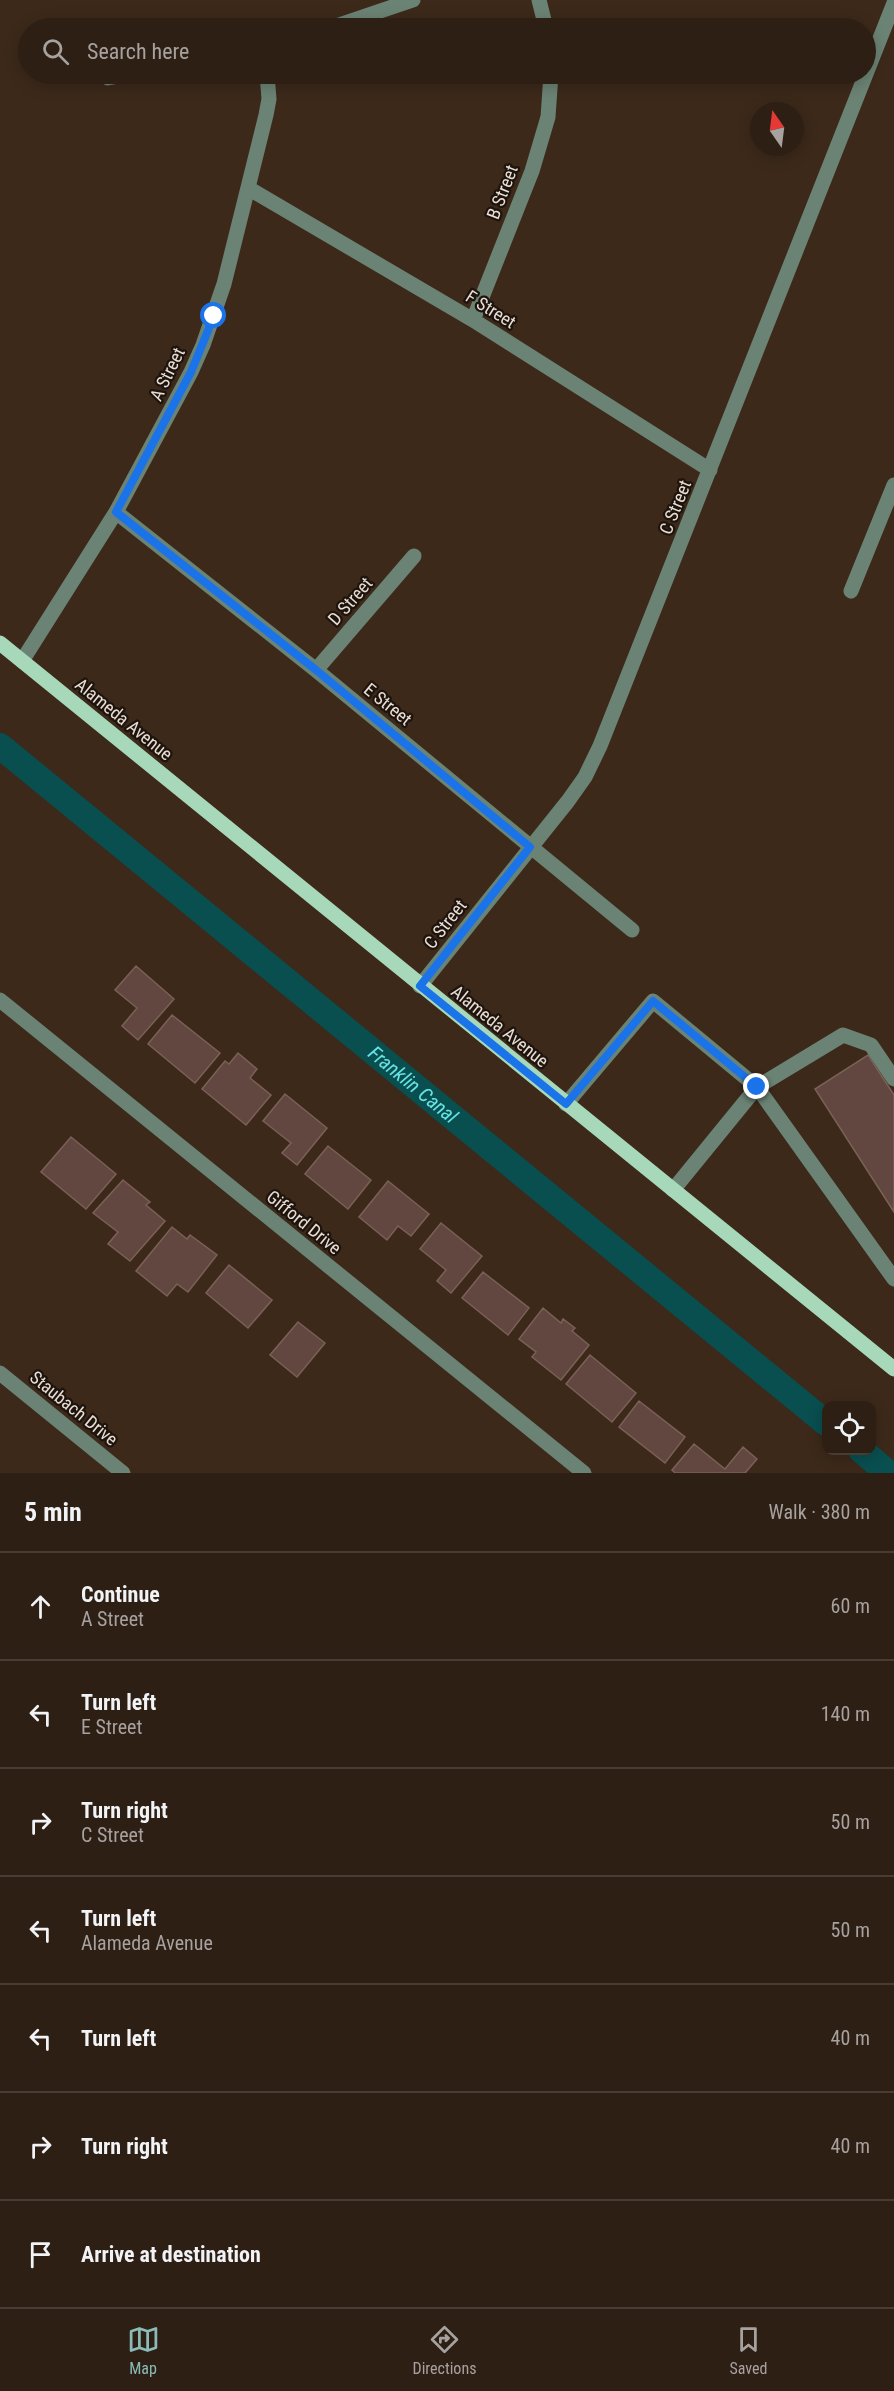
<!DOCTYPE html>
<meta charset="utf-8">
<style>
:root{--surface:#2d1f14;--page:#35271d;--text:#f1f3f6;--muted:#a7a2a0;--line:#483d34;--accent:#8bbbb9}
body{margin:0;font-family:"Roboto Condensed",sans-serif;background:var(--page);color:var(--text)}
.controls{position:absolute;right:18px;bottom:18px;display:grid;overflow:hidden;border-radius:12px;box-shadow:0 3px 15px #0003}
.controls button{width:54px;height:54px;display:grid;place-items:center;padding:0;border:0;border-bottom:2px solid var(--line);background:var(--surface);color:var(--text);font:30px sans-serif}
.compass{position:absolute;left:750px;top:102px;width:54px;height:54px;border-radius:50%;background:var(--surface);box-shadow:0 3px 15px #0003;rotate:346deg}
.stop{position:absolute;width:18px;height:18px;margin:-14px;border:4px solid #1a73e8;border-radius:50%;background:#fff}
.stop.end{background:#1a73e8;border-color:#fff;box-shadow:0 2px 6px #0008}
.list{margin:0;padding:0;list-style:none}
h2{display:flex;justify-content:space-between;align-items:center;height:78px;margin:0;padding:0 24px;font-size:26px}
h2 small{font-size:20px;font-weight:400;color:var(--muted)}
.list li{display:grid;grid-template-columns:39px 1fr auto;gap:18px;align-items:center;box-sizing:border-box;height:108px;padding:0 24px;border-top:2px solid var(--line)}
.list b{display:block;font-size:22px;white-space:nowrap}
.list p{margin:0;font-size:20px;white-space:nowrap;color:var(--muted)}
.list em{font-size:20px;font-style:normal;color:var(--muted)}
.icon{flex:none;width:33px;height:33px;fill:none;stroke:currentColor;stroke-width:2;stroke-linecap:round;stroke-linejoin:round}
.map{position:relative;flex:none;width:894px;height:1473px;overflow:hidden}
.search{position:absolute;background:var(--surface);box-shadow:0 3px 15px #0003;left:18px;right:18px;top:18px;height:66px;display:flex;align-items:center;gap:15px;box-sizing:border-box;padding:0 21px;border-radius:33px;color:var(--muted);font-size:22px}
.sheet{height:834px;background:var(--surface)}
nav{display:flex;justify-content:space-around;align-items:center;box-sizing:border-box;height:84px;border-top:2px solid var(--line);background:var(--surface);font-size:16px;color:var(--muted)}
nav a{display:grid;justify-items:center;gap:3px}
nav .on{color:var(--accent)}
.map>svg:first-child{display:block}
</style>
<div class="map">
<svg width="894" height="1473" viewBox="0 0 894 1473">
<rect width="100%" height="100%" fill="#3c291a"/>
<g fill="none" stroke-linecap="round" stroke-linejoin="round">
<g stroke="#094f50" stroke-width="26">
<path id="s1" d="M0,746l826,677"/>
<path d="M861,1450l27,23"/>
</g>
</g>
<path fill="#614740" stroke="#7b6058" stroke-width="1.5" d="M136,966l38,33 -36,41 -16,-14 15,-18 -22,-18z
M172,1015l48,38 -25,30 -47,-39z
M238,1053l19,16 -7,9 21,17 -25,30 -44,-36 23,-28 4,3z
M868,1055l26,40v117l-79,-123z
M285,1094l42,34 -30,37 -15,-12 9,-10 -28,-22z
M71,1137l45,37 -30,35 -45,-37z
M328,1146l43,34 -23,29 -43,-35z
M123,1180l27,22 -4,3 19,16 -35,40 -22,-17 10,-12 -25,-19z
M388,1181l41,33 -18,22 -13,-10 -11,14 -28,-23z
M441,1223l41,33 -31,37 -14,-12 9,-11 -26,-21z
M172,1227l15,12 3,-4 27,20 -29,37 -11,-8 -10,12 -31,-25z
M229,1265l43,35 -24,28 -42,-35z
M483,1272l46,36 -21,27 -46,-37z
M543,1308l18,15 2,-4 12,9 -3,3 17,14 -28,35 -29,-23 4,-5 -17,-13z
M298,1322l27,21 -28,34 -27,-22z
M590,1355l46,38 -24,29 -46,-38z
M639,1401l46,36 -20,26 -46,-36z
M694,1444l31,25 18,-22 14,12 -12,14h-70l-3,-3z"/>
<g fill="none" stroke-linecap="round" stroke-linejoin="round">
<path stroke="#6b8374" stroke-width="15" d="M539,0l7,28
M330,28l83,-28
M108,78l21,-4
M248,188l225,132 237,150
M473,320l59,-149 16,-54 3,-43
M116,512l200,158 316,260
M851,591l43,-106
M22,661l94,-149 75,-140 12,-27 21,-61 42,-169 3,-16 -2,-25
M316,670l98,-114
M420,986l148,-185 17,-24 15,-31 294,-743
M0,1000l584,473
M566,1104l87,-103 104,86 86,-52 28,10 23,34
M673,1190l84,-103 137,192
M0,1373l123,100"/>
<path stroke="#a7d8ba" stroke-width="15" d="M0,643l894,726"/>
</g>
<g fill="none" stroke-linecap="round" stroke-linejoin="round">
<path stroke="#1a73e8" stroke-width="8" d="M214,316l-23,56 -75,140 200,158 214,177 -110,139 146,118 87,-103 104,86"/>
</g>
<g text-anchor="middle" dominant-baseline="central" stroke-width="4.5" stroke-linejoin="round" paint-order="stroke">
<g font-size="18" fill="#eaddd4" stroke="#1c140d">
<text transform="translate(502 192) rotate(-69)">B Street</text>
<text transform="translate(491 309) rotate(32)">F Street</text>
<text transform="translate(167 374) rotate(-64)">A Street</text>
<text transform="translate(675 507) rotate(-68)">C Street</text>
<text transform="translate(350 601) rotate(-49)">D Street</text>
<text transform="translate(388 704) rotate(39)">E Street</text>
<text transform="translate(124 719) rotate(39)">Alameda Avenue</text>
<text transform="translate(445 924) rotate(-52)">C Street</text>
<text transform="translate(500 1026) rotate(39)">Alameda Avenue</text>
<text transform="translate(304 1222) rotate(39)">Gifford Drive</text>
<text transform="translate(74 1408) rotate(39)">Staubach Drive</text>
</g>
<g font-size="20" font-style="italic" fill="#68e2e3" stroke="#1c140d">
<text stroke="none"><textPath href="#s1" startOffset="534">Franklin Canal</textPath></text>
</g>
</g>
</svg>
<div class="controls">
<button><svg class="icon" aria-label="locate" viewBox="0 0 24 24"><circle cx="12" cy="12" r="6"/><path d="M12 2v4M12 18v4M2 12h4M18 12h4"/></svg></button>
</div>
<svg class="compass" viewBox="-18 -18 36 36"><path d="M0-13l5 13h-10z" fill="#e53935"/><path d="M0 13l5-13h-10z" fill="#a7a2a0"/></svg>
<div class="stop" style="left:214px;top:316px"></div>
<div class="stop end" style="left:757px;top:1087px"></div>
<div class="search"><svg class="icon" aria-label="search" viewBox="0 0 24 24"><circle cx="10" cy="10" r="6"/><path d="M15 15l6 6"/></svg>Search here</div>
</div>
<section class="sheet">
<h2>5 min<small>Walk · 380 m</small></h2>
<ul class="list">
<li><svg class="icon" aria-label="ahead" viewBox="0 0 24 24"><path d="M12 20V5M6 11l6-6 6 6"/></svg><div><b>Continue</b><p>A Street</p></div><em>60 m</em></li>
<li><svg class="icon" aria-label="left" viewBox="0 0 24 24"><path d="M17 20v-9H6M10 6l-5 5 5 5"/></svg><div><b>Turn left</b><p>E Street</p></div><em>140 m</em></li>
<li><svg class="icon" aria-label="right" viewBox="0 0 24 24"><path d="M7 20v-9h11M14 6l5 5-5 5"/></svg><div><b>Turn right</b><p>C Street</p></div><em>50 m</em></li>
<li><svg class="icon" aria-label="left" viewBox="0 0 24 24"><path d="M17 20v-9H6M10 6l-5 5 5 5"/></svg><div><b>Turn left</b><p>Alameda Avenue</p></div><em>50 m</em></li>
<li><svg class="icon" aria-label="left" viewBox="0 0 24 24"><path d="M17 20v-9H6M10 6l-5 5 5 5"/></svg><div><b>Turn left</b></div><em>40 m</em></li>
<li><svg class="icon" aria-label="right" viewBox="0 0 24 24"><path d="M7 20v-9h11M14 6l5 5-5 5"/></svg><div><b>Turn right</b></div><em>40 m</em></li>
<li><svg class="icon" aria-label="arrive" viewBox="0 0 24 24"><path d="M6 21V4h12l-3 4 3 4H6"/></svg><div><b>Arrive at destination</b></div></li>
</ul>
</section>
<nav>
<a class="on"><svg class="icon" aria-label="map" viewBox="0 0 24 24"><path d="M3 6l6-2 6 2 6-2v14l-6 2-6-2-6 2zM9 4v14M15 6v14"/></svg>Map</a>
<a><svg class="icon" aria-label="directions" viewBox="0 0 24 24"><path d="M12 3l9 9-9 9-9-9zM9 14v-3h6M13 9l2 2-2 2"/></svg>Directions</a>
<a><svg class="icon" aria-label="saved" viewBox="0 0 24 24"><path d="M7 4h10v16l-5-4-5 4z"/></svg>Saved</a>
</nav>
